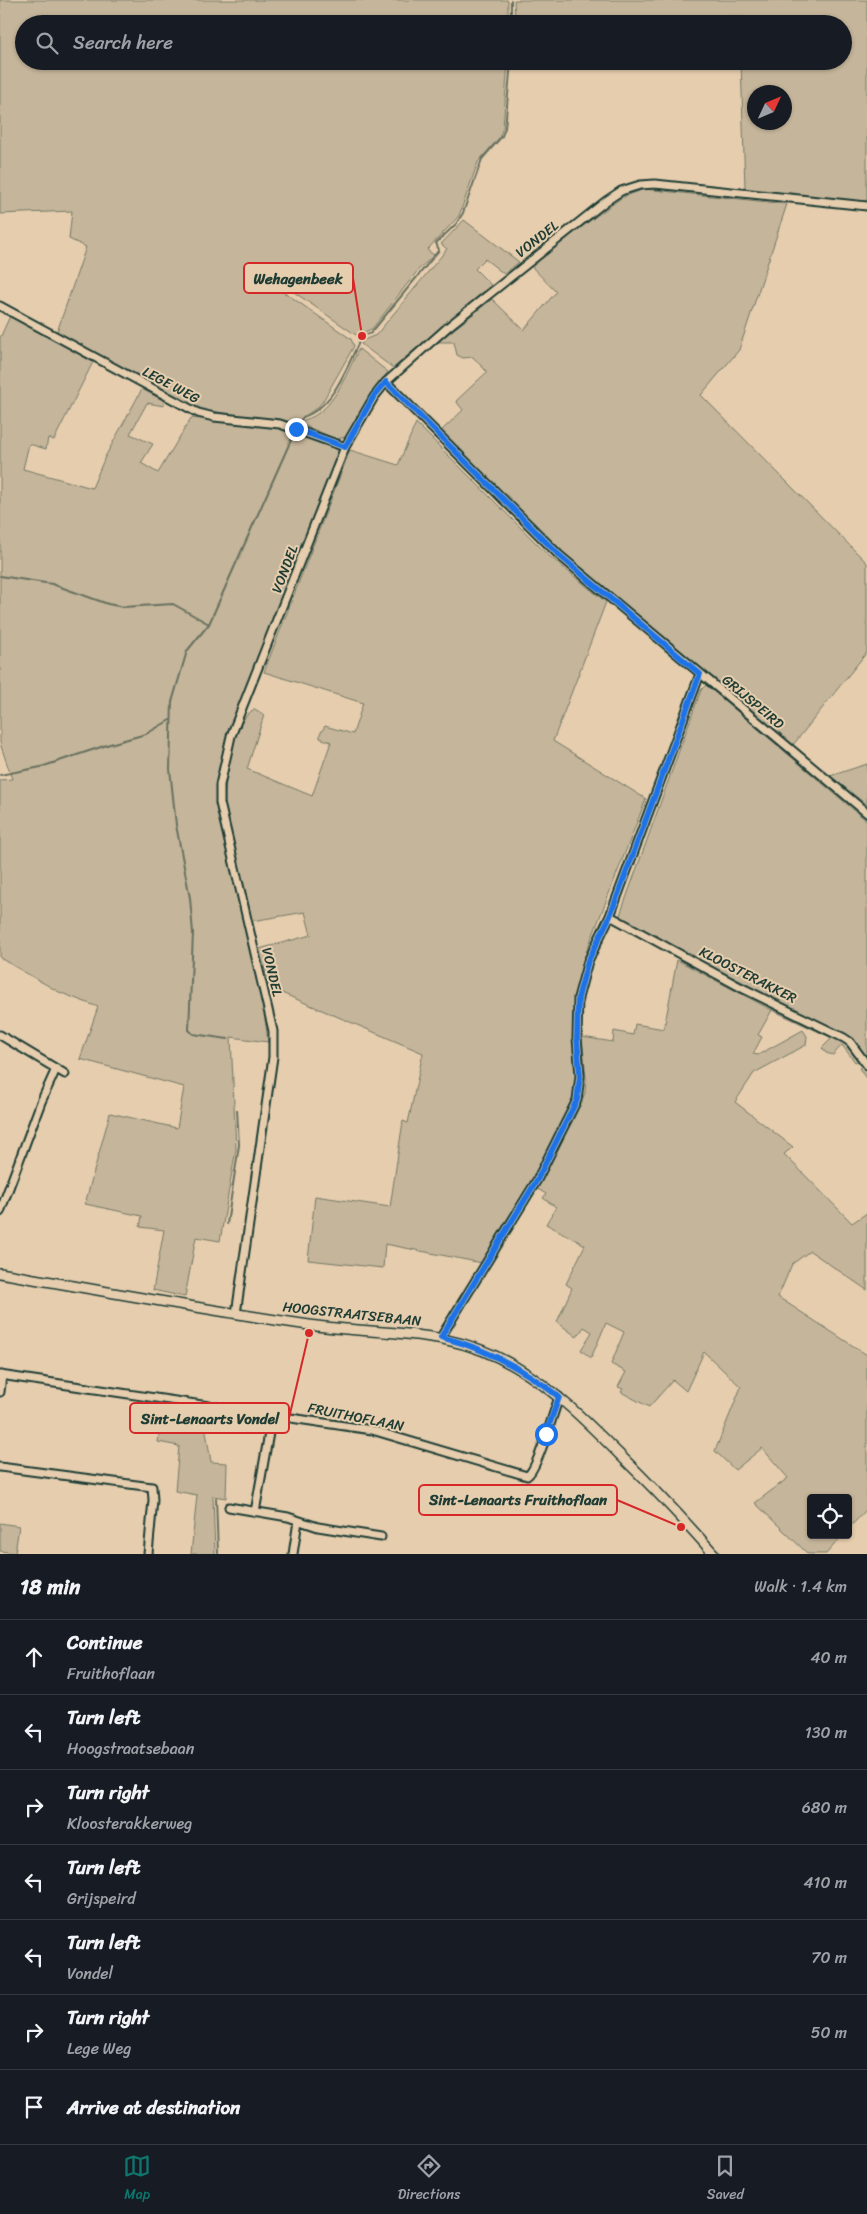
<!DOCTYPE html>
<meta charset="utf-8">
<style>
:root{--surface:#171b24;--page:#242831;--text:#f1f3f6;--muted:#9ea1a6;--line:#363941;--accent:#0f766e}
body{margin:0;font-family:Sriracha,sans-serif;background:var(--page);color:var(--text)}
.controls{position:absolute;right:15px;bottom:15px;display:grid;overflow:hidden;border-radius:5px;box-shadow:0 1px 4px #0004}
.controls button{width:45px;height:45px;display:grid;place-items:center;padding:0;border:0;border-bottom:1px solid var(--line);background:var(--surface);color:var(--text);font:25px sans-serif}
.compass{position:absolute;left:747px;top:85px;width:45px;height:45px;border-radius:50%;background:var(--surface);box-shadow:0 1px 4px #0004;rotate:46deg}
.stop{position:absolute;width:15px;height:15px;margin:-11px;border:4px solid #1a73e8;border-radius:50%;background:#fff}
.stop.end{background:#1a73e8;border-color:#fff;box-shadow:0 1px 5px #0008}
.list{margin:0;padding:0;list-style:none}
h2{display:flex;justify-content:space-between;align-items:center;height:65px;margin:0;padding:0 20px;font-size:21px}
h2 small{font-size:16px;font-weight:400;color:var(--muted)}
.list li{display:grid;grid-template-columns:32px 1fr auto;gap:15px;align-items:center;box-sizing:border-box;height:75px;padding:0 20px;border-top:1px solid var(--line)}
.list b{display:block;font-size:19px;white-space:nowrap}
.list p{margin:0;font-size:16px;white-space:nowrap;color:var(--muted)}
.list em{font-size:16px;font-style:normal;color:var(--muted)}
.icon{flex:none;width:28px;height:28px;fill:none;stroke:currentColor;stroke-width:2;stroke-linecap:round;stroke-linejoin:round}
.map{position:relative;flex:none;width:867px;height:1554px;overflow:hidden}
.search{position:absolute;background:var(--surface);box-shadow:0 1px 4px #0004;left:15px;right:15px;top:15px;height:55px;display:flex;align-items:center;gap:12px;box-sizing:border-box;padding:0 18px;border-radius:28px;color:var(--muted);font-size:19px}
.sheet{height:590px;background:var(--surface)}
nav{display:flex;justify-content:space-around;align-items:center;box-sizing:border-box;height:70px;border-top:1px solid var(--line);background:var(--surface);font-size:14px;color:var(--muted)}
nav a{display:grid;justify-items:center;gap:2px}
nav .on{color:var(--accent)}
.map>svg:first-child{display:block}
</style>
<div class="map">
<svg width="867" height="1554" viewBox="0 0 867 1554">
<rect width="100%" height="100%" fill="#e6cdae"/>
<filter id="ink" filterUnits="userSpaceOnUse"><feTurbulence type="fractalNoise" baseFrequency=".02" numOctaves="2"/><feDisplacementMap in="SourceGraphic" scale="10" xChannelSelector="R" yChannelSelector="G"/><feConvolveMatrix kernelMatrix="1 2 1 2 8 2 1 2 1" color-interpolation-filters="sRGB"/></filter>
<g filter="url(#ink)">
<path fill="#c5b59a" stroke="#727967" fill-rule="evenodd" d="M0,0h508v24h-484v37h484l-5,67 -4,10 -21,24 -19,54 -32,34 7,5 -15,14 -47,60 -16,6 -68,-47 -21,-9 -3,5 23,10 64,45 3,7 -31,55 -5,6 -23,16 -85,-12 -19,-6 -134,-73 29,-85 -17,-8 3,-28 -72,3z
M514,0h353v202l-122,-13 -4,-128h102v-37h-104v-7l-168,7h-56zM784,92v30h-30v-30z
M644,189l143,15 -48,146 -38,45 166,168v89l-74,93 -228,-191 -126,-121 24,-23 -7,-9 31,-29 -14,-15 -10,1 -6,-3 -3,-13h-16l54,-43 32,31 32,-38 -26,-27 91,-67z
M464,220l55,42 -15,12 -19,-15 -10,10 16,16 -98,83 -32,-24 3,-4 12,-5 71,-86 -6,-5z
M10,316l83,46 -39,78 -6,-2 -2,11 -17,-5 -6,25 69,19 13,-31 37,-68 22,12v5l-17,-3 -17,31 23,10 -12,19 17,10 33,-55 75,8 26,5 45,16 3,3 -104,263 -17,56 -3,18 1,24 47,199 4,32 -37,-5 5,112 -16,92 -24,-4 -11,60 -32,-7 11,-60 -24,-3 2,-11 -57,-12 25,-91 67,15 7,-41 -104,-28 18,-52 -39,-15 -59,-34v-178l12,-1 -12,-36v-405z
M359,349l29,23 -12,15 -30,50 -10,2 -35,-15 3,-4c30,-8 41,-45 55,-71z
M416,423l132,132 58,47 -53,139 93,58 -59,151 -13,45 -1,28 5,61 -4,16 -51,97 -41,66 -97,-19 -2,24 -75,-8 7,-64 75,11 13,-86 5,2 15,-70 -153,-65 -11,-39 52,-14 -6,-23 -53,9 -27,-116c-1,-23 7,-86 30,-96l9,6 -17,54 65,27 19,-54 -11,-4v-4l5,-8 28,8 10,-31 -99,-31 86,-222 48,15z
M706,685l161,136v259l-8,-12 5,-3 -4,-5 -5,2 -13,-17 -9,10 -7,-2 -4,-5 10,-10 -60,-28 -14,25 4,2 -9,17 5,1 45,-25 4,6 -1,9 -52,28 -19,29 58,45 -9,7 68,69 15,-10v77l-57,-39 -18,13 -14,33 89,58v154l-19,20v-31h-37v37h32l-17,19h-18l-53,-51 33,-25 -26,-30 -27,22 -20,-19 26,-64 -37,-35 -18,39 -13,-11 -24,27 -28,-15 2,-3 -5,-2 8,-15 -15,-8 13,-32 -18,-9 -15,35 -10,-8 11,-18 -8,-5 -7,10 -20,-15 15,-34 -6,-4 19,-39 -39,-21 10,-17 -13,-9 3,-4 -10,-6 36,-66 13,-29 1,-15 -4,-41 31,5 1,-11 19,4 2,-11 29,5 13,-69 95,50 3,-11 -152,-79 -3,-5 81,-225z
M867,764v41l-37,-29z
M163,1407l40,6 8,49 16,1 -1,35 -13,-2 2,58h-24l6,-59 -22,-4 4,-45 -21,-4z
M0,1523l19,3 -4,27 -15,-2z"/>
<g fill="none" stroke-linecap="round" stroke-linejoin="round">
<path stroke="#677160" stroke-width="2" d="M511,0v24
M297,427l6,-10c32,-10 45,-54 59,-81l9,-3 68,-83 -3,-7 20,-19 7,-11 19,-54 20,-23 3,-8 6,-67
M0,576l52,8 56,20 15,3 50,-3 36,20
M0,775l41,-8 69,-23 36,-10 24,-14
M228,1039l-35,-5 -4,-4 4,-97 -3,-35 -14,-73 -6,-56 2,-67 15,-51 22,-27 86,-193
M227,1224l12,-79 -2,-35
M216,1498l2,56"/>
<g stroke="#1f3d34" stroke-width="11">
<path id="minor" d="M0,306l198,107 16,4 66,7 65,23
M386,382l173,173 308,258
M610,916l130,71 104,51 6,4 17,23
M0,1035l65,39
M0,1212l41,-110 15,-33
M236,1314l37,-257v-26l-53,-228v-18l11,-49 114,-289 29,-50 12,-15 63,-56 157,-125 15,-10 19,-6 15,-1 212,22
M441,1337l96,-157 40,-80 3,-24 -3,-38 1,-40 10,-37 22,-45 90,-242
M0,1375l372,55 155,46c10,-5 27,-65 32,-79
M0,1392l2,-17
M0,1467l152,20 1,13 -5,54
M229,1507l59,10 30,10 63,10
M255,1512l17,-96
M293,1554l5,-33"/>
</g>
<g stroke="#1f3d34" stroke-width="12">
<path id="major" d="M0,1273c103,18 206,37 309,52 74,11 140,1 207,42 39,23 72,56 104,88 33,32 64,65 94,99"/>
</g>
<use href="#minor" stroke="#e6cdae" stroke-width="7"/>
<use href="#major" stroke="#e6cdae" stroke-width="9"/>
</g>
</g>
<g fill="none" stroke-linecap="round" stroke-linejoin="round" filter="url(#ink)">
<path stroke="#1a73e8" stroke-width="6" d="M296,429l49,18 29,-51 12,-14 173,173 141,119 -90,242 -22,45 -10,37 -1,40 3,38 -3,24 -40,80 -96,157c44,11 83,32 118,60l-13,37"/>
</g>
<g text-anchor="middle" dominant-baseline="central" stroke-width="4" stroke-linejoin="round" paint-order="stroke">
<g font-size="14" fill="#1f3d34" stroke="#e6cdae">
<text transform="translate(537 239) rotate(-38)">VONDEL</text>
<text transform="translate(171 385) rotate(28)">LEGE WEG</text>
<text transform="translate(285 569) rotate(-69)">VONDEL</text>
<text transform="translate(753 702) rotate(40)">GRIJSPEIRD</text>
<text transform="translate(272 972) rotate(77)">VONDEL</text>
<text transform="translate(748 975) rotate(27)">KLOOSTERAKKER</text>
<text transform="translate(352 1314) rotate(6)">HOOGSTRAATSEBAAN</text>
<text transform="translate(356 1417) rotate(11)">FRUITHOFLAAN</text>
</g>
</g>
<path fill="none" stroke="#d62828" stroke-width="2" d="M362 336L353 278M309 1333L289 1418M681 1527L617 1500"/>
<g fill="#d62828" stroke="#e6cdae" stroke-width="2">
<circle cx="362" cy="336" r="5"/>
<circle cx="309" cy="1333" r="5"/>
<circle cx="681" cy="1527" r="5"/>
</g>
<g fill="#e6cdae" stroke="#d62828" stroke-width="2">
<rect x="244" y="263" width="109" height="30" rx="5"/>
<rect x="130" y="1403" width="159" height="30" rx="5"/>
<rect x="419" y="1485" width="198" height="30" rx="5"/>
</g>
<g font-size="15" text-anchor="middle" font-weight="bold" fill="#1f3d34">
<text x="298" y="284">Wehagenbeek</text>
<text x="210" y="1424">Sint-Lenaarts Vondel</text>
<text x="518" y="1505">Sint-Lenaarts Fruithoflaan</text>
</g>
</svg>
<div class="controls">
<button><svg class="icon" aria-label="locate" viewBox="0 0 24 24"><circle cx="12" cy="12" r="6"/><path d="M12 2v4M12 18v4M2 12h4M18 12h4"/></svg></button>
</div>
<svg class="compass" viewBox="-18 -18 36 36"><path d="M0-13l5 13h-10z" fill="#e53935"/><path d="M0 13l5-13h-10z" fill="#9ea1a6"/></svg>
<div class="stop" style="left:546px;top:1434px"></div>
<div class="stop end" style="left:296px;top:429px"></div>
<div class="search"><svg class="icon" aria-label="search" viewBox="0 0 24 24"><circle cx="10" cy="10" r="6"/><path d="M15 15l6 6"/></svg>Search here</div>
</div>
<section class="sheet">
<h2>18 min<small>Walk · 1.4 km</small></h2>
<ul class="list">
<li><svg class="icon" aria-label="ahead" viewBox="0 0 24 24"><path d="M12 20V5M6 11l6-6 6 6"/></svg><div><b>Continue</b><p>Fruithoflaan</p></div><em>40 m</em></li>
<li><svg class="icon" aria-label="left" viewBox="0 0 24 24"><path d="M17 20v-9H6M10 6l-5 5 5 5"/></svg><div><b>Turn left</b><p>Hoogstraatsebaan</p></div><em>130 m</em></li>
<li><svg class="icon" aria-label="right" viewBox="0 0 24 24"><path d="M7 20v-9h11M14 6l5 5-5 5"/></svg><div><b>Turn right</b><p>Kloosterakkerweg</p></div><em>680 m</em></li>
<li><svg class="icon" aria-label="left" viewBox="0 0 24 24"><path d="M17 20v-9H6M10 6l-5 5 5 5"/></svg><div><b>Turn left</b><p>Grijspeird</p></div><em>410 m</em></li>
<li><svg class="icon" aria-label="left" viewBox="0 0 24 24"><path d="M17 20v-9H6M10 6l-5 5 5 5"/></svg><div><b>Turn left</b><p>Vondel</p></div><em>70 m</em></li>
<li><svg class="icon" aria-label="right" viewBox="0 0 24 24"><path d="M7 20v-9h11M14 6l5 5-5 5"/></svg><div><b>Turn right</b><p>Lege Weg</p></div><em>50 m</em></li>
<li><svg class="icon" aria-label="arrive" viewBox="0 0 24 24"><path d="M6 21V4h12l-3 4 3 4H6"/></svg><div><b>Arrive at destination</b></div></li>
</ul>
</section>
<nav>
<a class="on"><svg class="icon" aria-label="map" viewBox="0 0 24 24"><path d="M3 6l6-2 6 2 6-2v14l-6 2-6-2-6 2zM9 4v14M15 6v14"/></svg>Map</a>
<a><svg class="icon" aria-label="directions" viewBox="0 0 24 24"><path d="M12 3l9 9-9 9-9-9zM9 14v-3h6M13 9l2 2-2 2"/></svg>Directions</a>
<a><svg class="icon" aria-label="saved" viewBox="0 0 24 24"><path d="M7 4h10v16l-5-4-5 4z"/></svg>Saved</a>
</nav>
